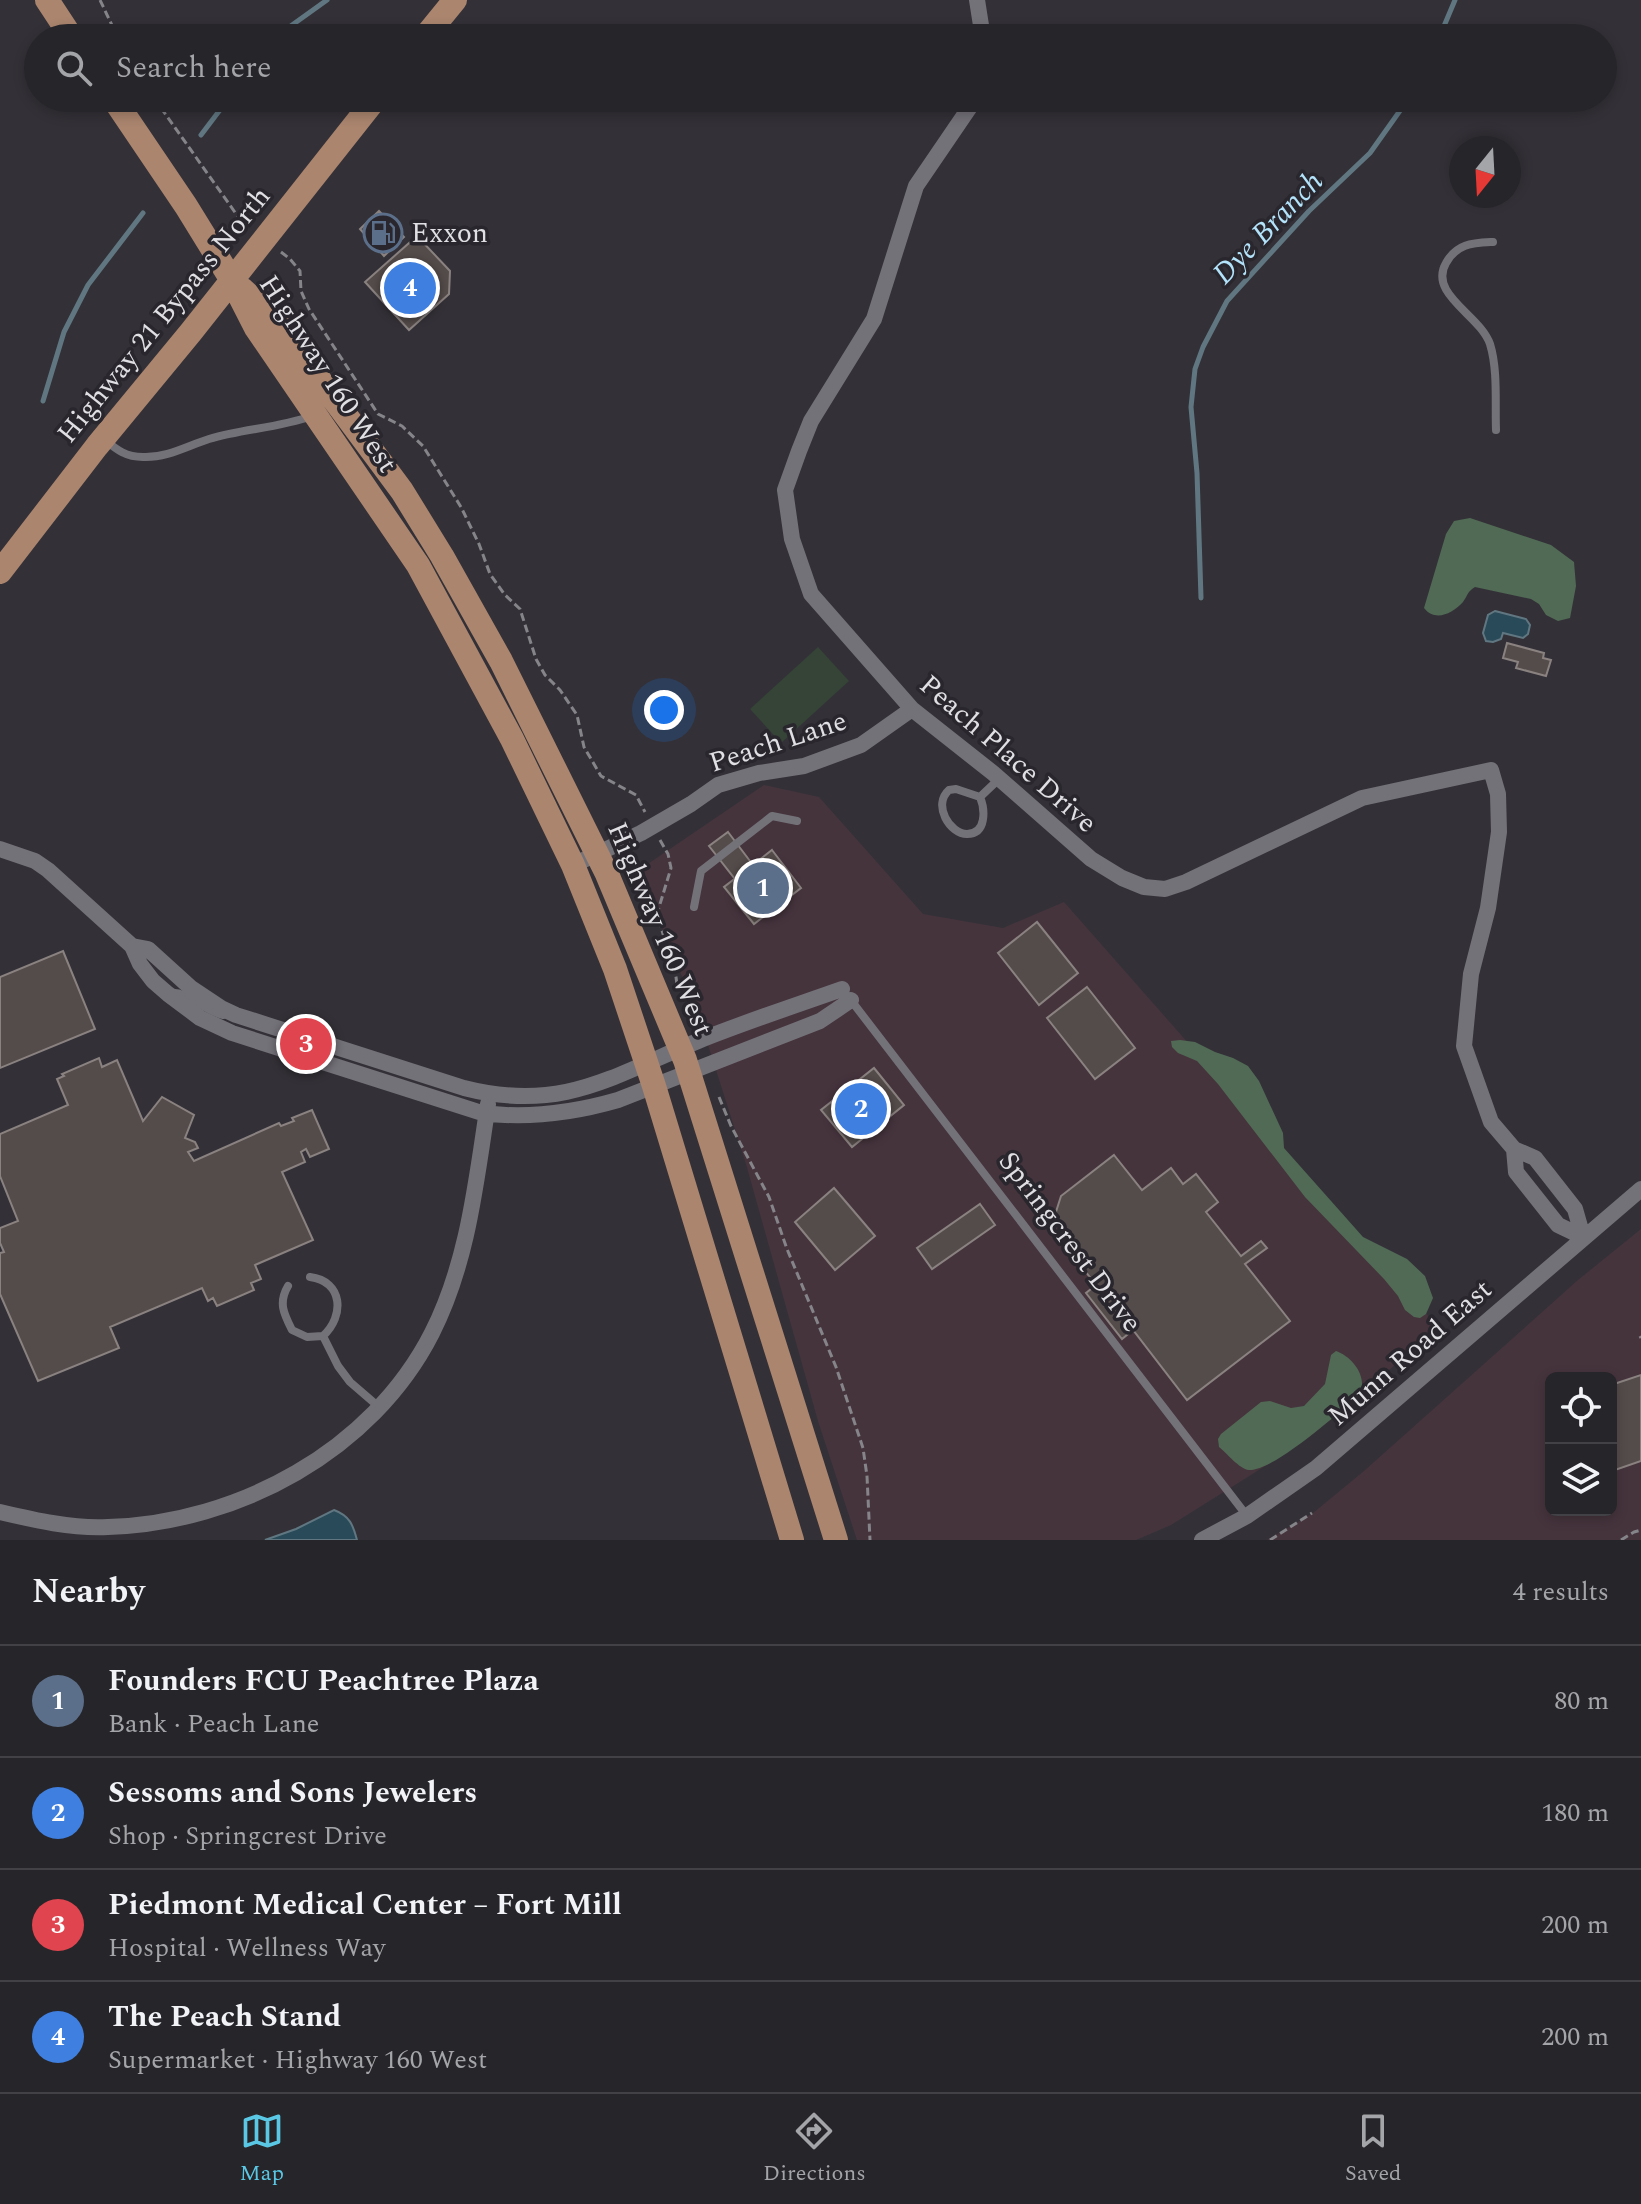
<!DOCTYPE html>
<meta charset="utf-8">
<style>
:root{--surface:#262529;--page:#323135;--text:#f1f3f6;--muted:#a4a5a8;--line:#424246;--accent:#5ac8e5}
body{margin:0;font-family:Spectral,serif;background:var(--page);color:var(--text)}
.controls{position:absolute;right:24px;bottom:24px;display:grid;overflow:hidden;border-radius:12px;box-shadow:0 4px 12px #0003}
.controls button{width:72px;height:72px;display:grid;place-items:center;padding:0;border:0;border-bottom:2px solid var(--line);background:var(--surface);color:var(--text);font:40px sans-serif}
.compass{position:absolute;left:1449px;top:136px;width:72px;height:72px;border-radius:50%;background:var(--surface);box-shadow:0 4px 12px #0003;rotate:198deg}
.you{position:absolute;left:664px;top:710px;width:28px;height:28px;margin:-20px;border:6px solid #fff;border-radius:50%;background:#1a73e8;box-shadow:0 0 0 12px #1a73e833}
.badge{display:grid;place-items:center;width:52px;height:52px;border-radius:50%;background:var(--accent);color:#fff;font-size:26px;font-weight:700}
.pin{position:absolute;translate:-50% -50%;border:4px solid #fff;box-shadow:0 2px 8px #0006}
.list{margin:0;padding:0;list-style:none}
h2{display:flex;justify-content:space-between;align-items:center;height:104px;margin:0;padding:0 32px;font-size:34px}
h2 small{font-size:26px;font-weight:400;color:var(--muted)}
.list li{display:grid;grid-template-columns:52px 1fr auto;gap:24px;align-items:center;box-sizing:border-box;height:112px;padding:0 32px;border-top:2px solid var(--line)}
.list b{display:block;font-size:30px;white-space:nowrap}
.list p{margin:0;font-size:26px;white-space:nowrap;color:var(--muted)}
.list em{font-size:26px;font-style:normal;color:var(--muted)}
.icon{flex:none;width:44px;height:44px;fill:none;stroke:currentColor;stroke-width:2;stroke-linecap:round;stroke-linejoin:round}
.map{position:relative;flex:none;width:1641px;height:1540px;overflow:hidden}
.search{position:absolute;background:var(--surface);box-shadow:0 4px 12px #0003;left:24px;right:24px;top:24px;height:88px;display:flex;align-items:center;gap:20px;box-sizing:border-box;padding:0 28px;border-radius:44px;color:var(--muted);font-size:30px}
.sheet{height:552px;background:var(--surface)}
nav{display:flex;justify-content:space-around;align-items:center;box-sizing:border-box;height:112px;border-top:2px solid var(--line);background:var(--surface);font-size:22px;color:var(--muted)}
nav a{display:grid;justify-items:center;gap:4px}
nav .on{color:var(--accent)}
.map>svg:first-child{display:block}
</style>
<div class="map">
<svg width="1641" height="1540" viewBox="0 0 1641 1540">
<rect width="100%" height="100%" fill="#333137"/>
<path fill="#46343d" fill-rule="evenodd" d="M764,785l55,12 104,117 80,14 61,-26 375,426 -125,105 -41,28 -102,64 -35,15h-279l-39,-119 -72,-257 -44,-138 -63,-156z
M1641,1229v311h-374l46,-27 51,-42 214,-191zM1551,1378h60v132h-60z"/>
<path fill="#354437" d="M818,647l31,34 -68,62 -31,-34z"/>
<path fill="#516a55" d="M1470,518l81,27 23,17 2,24 -6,32 -12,3 -12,-6 -7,-11 -8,-5 -56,-12c-8,5 -7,8 -12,15 -11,12 -28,20 -39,6l22,-74 8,-13z
M1180,1040l15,2 20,10 18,6 15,8 11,15 24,52 1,15 79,89 44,22 18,17 8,22 -7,16 -6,4 -6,-1 -9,-7 -7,-14 -14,-17 -79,-82 -87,-113 -21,-23 -19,-8 -6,-6 -1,-6z
M1336,1351c17,6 33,27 23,45 -21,17 -85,75 -110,74 -10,-1 -22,-17 -30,-23l-1,-8 3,-5 40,-32 9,-1 21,7 13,-2 21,-22 6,-29z"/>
<path fill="#294a58" stroke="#607782" stroke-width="2" d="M1495,611l31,8 4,6 -2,9 -5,4 -20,-5 -2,6 -8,3 -7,-1 -3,-8 5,-18z
M334,1510c16,6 19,15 23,30h-92l31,-11z"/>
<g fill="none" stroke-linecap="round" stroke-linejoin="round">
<path stroke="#607782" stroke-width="5" d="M274,38l53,-38
M1439,38l16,-38
M201,135l28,-37
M43,401l21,-69 24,-47 55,-72
M1201,598l-4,-125 -6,-66 4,-38 8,-22 24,-46 82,-90 61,-58 39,-55"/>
</g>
<path fill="#544c4b" stroke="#8a8280" stroke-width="2" d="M379,211l25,26 -20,19 -24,-27z
M417,236l33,35 -1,23 -40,36 -44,-48z
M1507,643l37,10 -1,5 8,2 -5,16 -30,-8 2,-6 -15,-4z
M728,832l25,33 -18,14 -26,-33z
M772,850l29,38 -47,36 -30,-37z
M1037,922l41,51 -39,32 -41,-52z
M63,951l32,78 -95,39v-91z
M1087,987l48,61 -40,31 -48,-61z
M99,1058l3,9 15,-7 26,61 19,-24 32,18 -9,23 10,4 3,6 -10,4 6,9 85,-38 2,3 13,-5 -2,-3 20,-8 17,39 -19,8 -4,-8 -5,3 4,10 -23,10 31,68 -58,25 6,14 -10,4 3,7 -37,16 -4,-8 -5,3 -6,-13 -92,39 9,21 -81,33 -38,-87v-41l4,-1 -4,-9v-15l18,-7 -18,-45v-42l68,-29 -11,-26 7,-3 -2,-2z
M874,1068l30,37 -52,42 -31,-37z
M1114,1155l28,35 29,-22 12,16 13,-10 22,28 -12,10 35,44 20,-15 6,7 -22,16 45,57 -103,79 -54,-70 -11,9 -36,-46 10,-8 -29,-37 9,-7 -21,-26 6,-19z
M834,1188l41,48 -40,34 -40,-48z
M980,1204l15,21 -63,44 -15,-21z
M1641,1375v86l-26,9 -4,-13v-72z"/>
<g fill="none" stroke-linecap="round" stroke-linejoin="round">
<path stroke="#858489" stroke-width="3" stroke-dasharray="8 4" stroke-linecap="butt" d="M100,0l18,38
M154,98l85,120
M281,252l9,7 10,12 1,20 8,18 69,105 24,12 21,20 38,61 18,37 11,30 15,21 15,14 16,50 9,16 15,15 17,25 7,32 17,29 35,19 9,17
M660,840l8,14 3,14 -14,46 19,63 1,8
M719,1097l12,29 38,71 18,52 49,118 27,81 4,28 3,64
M1640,1336l1,2
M1270,1540l42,-27
M1621,1540l13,-8 7,-2"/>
<path stroke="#747279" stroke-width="8" d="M1493,242c-20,1 -36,1 -47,21 -18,31 34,52 44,81 8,26 5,59 6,86
M105,440c12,10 21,17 38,17 24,1 44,-11 66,-18 33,-10 69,-11 103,-23
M980,797c5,12 7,37 -13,37 -17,0 -35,-29 -18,-44l7,-1 24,8 19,-18
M694,907l7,-36 71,-55 25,5
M171,993c16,-2 33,18 52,22
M850,999l397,517
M310,1277c33,4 35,39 13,59l15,30 12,16 29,25
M288,1286c-10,17 -4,28 4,44l15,7 16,-1"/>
<path stroke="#747279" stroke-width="16" d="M977,0l6,38
M976,98l-60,88 -42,133 -63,102 -12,30 -14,39 7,49 19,55 101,115 81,64 98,86 31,19 22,9 21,2 21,-7 176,-84 129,-28 7,24 1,38 -11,76 -17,66 -7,72 27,76 23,27 21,9 40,51 8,28
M0,849l35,12 13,9 84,76 8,18 13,17 15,13 32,24 32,15 250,80c47,6 91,0 136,-13l202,-79 31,-21
M573,865l68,-32 50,-29 27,-19 41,-12 45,-7 57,-21 51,-36
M132,946l16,3 43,39 30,20 15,7 228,73c98,25 148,-12 234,-47 47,-19 96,-35 144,-52
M1514,1149l2,23 42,53 25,12
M0,1512c34,8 73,17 108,15 130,-4 264,-76 324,-194 36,-71 44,-151 56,-229
M1202,1540l45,-24 69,-48 325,-279"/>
<path stroke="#ab856e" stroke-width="24" d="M47,0l25,38
M424,38l31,-38
M113,98l73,108 45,73 25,49 162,237 94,174 61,126 42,104 39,117 138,454
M242,289l30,27 130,175 40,65 59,105 106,213 78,186 151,480
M0,572l97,-126 94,-114 185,-234"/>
</g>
<defs>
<g id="fuel-ring" transform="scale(2)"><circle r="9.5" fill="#29272d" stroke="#5c6f8a" stroke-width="1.5"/><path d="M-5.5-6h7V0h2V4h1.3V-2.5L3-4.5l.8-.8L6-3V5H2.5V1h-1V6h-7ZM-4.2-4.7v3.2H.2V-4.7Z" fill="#5c6f8a"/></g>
</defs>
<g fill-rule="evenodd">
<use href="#fuel-ring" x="383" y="233"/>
</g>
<g text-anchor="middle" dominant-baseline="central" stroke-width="7" stroke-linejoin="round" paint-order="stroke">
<g font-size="28" fill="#e0dfe3" stroke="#29272d" text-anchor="start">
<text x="411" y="233">Exxon</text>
</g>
<g font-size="28" fill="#e0dfe3" stroke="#29272d">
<text transform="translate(164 315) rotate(-51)">Highway 21 Bypass North</text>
<text transform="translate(328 374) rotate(57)">Highway 160 West</text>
<text transform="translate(778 742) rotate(-18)">Peach Lane</text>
<text transform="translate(1008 754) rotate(41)">Peach Place Drive</text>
<text transform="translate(660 929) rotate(67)">Highway 160 West</text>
<text transform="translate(1070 1242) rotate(53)">Springcrest Drive</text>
<text transform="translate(1410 1353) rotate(-41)">Munn Road East</text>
</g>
<g font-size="30" font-style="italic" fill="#b2e3fb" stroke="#29272d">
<text transform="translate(1268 228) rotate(-46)">Dye Branch</text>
</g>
</g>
</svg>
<div class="controls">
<button><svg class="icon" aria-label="locate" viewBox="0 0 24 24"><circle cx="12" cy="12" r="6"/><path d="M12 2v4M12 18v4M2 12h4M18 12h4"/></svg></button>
<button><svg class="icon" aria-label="layers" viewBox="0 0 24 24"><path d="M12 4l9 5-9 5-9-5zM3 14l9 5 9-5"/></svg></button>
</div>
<svg class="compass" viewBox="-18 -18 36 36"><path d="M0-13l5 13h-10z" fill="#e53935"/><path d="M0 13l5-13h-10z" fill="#a4a5a8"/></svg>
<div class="you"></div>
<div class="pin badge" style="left:763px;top:888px;background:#5c6f8a">1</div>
<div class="pin badge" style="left:861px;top:1109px;background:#3f7fe0">2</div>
<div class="pin badge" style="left:306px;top:1044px;background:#e0444e">3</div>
<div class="pin badge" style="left:410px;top:288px;background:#3f7fe0">4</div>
<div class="search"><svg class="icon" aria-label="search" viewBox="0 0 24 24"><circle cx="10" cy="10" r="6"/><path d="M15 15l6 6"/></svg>Search here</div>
</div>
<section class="sheet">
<h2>Nearby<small>4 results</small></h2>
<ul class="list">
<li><span class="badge" style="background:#5c6f8a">1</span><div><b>Founders FCU Peachtree Plaza</b><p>Bank · Peach Lane</p></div><em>80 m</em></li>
<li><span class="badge" style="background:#3f7fe0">2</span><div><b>Sessoms and Sons Jewelers</b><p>Shop · Springcrest Drive</p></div><em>180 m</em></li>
<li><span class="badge" style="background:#e0444e">3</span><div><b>Piedmont Medical Center – Fort Mill</b><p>Hospital · Wellness Way</p></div><em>200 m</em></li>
<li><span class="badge" style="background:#3f7fe0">4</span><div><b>The Peach Stand</b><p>Supermarket · Highway 160 West</p></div><em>200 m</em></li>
</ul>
</section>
<nav>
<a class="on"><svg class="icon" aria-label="map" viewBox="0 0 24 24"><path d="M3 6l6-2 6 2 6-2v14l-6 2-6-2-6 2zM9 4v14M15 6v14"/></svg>Map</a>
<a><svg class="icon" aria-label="directions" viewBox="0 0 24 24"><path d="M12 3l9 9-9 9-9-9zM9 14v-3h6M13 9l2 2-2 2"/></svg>Directions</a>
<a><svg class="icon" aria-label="saved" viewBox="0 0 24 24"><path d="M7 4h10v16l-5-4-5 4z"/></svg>Saved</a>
</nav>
